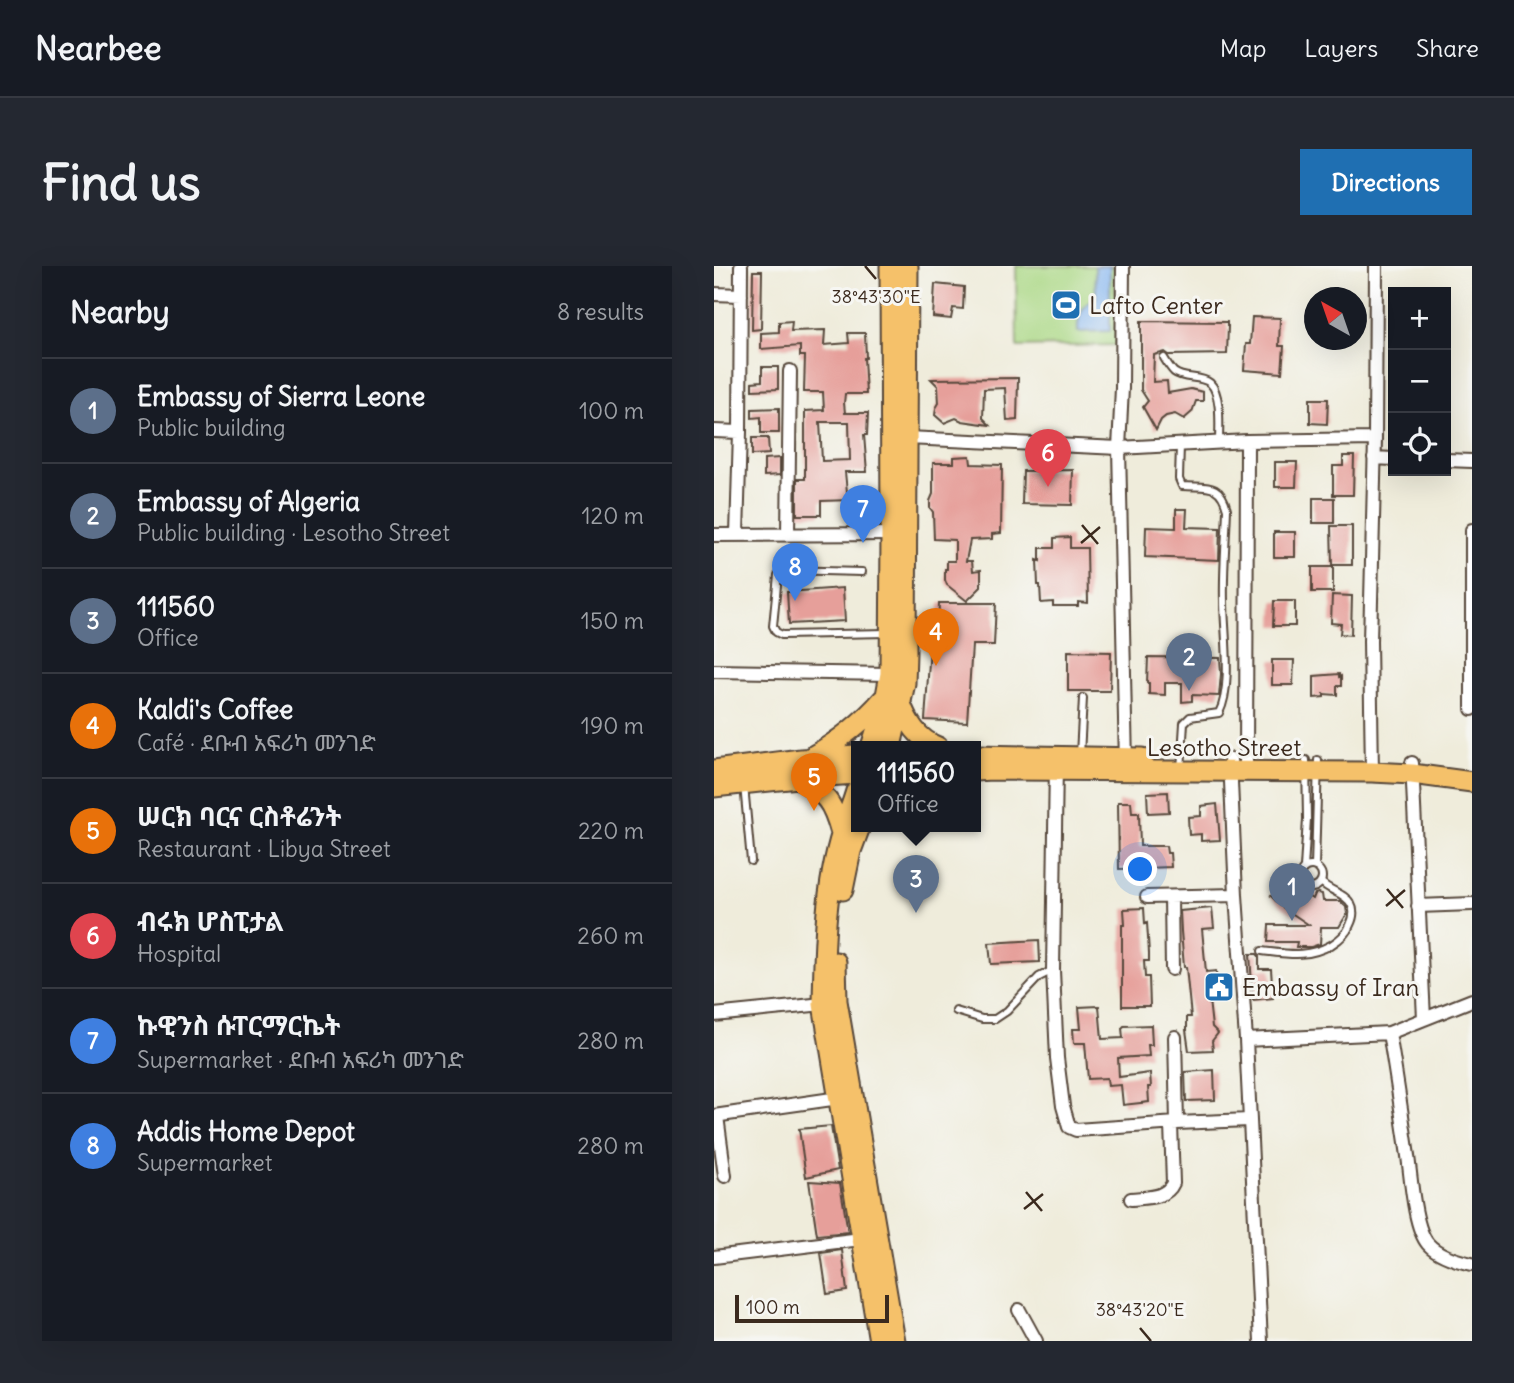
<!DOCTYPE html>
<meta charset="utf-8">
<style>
:root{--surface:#171b24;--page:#242831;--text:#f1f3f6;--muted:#9ea1a6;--line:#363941;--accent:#1f6fb2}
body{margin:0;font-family:Delius,"Noto Sans Ethiopic",sans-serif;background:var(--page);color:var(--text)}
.controls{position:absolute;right:21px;top:21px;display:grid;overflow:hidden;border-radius:0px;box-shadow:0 7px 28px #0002}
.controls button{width:63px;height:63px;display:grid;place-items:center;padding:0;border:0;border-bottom:2px solid var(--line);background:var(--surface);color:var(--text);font:35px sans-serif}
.compass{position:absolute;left:590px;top:21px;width:63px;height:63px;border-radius:50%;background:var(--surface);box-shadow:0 7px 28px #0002;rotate:320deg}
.scale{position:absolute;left:21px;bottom:18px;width:154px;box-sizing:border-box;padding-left:7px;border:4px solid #3b2a1e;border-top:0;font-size:19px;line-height:24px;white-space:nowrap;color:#3b2a1e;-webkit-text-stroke:5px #f6f6f2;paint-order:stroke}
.you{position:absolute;left:427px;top:604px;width:24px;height:24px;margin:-18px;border:5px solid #fff;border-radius:50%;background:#1a73e8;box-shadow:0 0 0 10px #1a73e833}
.badge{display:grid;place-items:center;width:46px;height:46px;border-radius:50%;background:var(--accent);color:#fff;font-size:23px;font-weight:700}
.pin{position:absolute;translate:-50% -58px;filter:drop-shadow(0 2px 4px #0008)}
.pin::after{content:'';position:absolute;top:37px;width:24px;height:21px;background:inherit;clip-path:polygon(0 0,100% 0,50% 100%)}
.popup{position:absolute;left:137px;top:475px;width:130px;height:91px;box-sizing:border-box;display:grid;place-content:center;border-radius:0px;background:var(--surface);filter:drop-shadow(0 2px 5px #0005);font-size:23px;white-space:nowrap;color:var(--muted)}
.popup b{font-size:26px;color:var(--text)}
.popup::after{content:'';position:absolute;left:50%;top:100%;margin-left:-14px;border:14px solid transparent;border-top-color:var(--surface)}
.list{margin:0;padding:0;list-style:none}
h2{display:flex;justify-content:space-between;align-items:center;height:91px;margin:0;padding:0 28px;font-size:30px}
h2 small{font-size:23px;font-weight:400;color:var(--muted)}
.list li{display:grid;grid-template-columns:46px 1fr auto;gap:21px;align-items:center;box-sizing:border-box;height:105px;padding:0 28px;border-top:2px solid var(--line)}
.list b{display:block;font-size:26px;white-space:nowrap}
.list p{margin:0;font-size:23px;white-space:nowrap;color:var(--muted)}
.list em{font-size:23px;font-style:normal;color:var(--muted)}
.icon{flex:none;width:38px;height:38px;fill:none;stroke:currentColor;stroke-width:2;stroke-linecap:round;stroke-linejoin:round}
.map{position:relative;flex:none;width:758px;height:1075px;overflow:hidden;border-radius:0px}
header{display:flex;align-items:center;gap:42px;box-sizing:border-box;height:98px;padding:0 35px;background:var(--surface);border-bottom:2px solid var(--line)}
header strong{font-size:33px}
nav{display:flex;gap:38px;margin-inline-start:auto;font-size:24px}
.intro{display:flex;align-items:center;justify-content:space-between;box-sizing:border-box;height:168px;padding:0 42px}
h1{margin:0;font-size:49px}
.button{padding:18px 32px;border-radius:0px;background:var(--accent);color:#fff;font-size:24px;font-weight:700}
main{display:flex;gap:42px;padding:0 42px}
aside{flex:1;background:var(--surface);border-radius:0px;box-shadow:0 7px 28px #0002}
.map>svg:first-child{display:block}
</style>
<header>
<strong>Nearbee</strong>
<nav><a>Map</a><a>Layers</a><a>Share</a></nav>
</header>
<div class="intro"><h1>Find us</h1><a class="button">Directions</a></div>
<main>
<aside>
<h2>Nearby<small>8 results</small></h2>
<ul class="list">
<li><span class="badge" style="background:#5c6f8a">1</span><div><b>Embassy of Sierra Leone</b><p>Public building</p></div><em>100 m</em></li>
<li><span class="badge" style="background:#5c6f8a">2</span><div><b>Embassy of Algeria</b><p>Public building · Lesotho Street</p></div><em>120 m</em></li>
<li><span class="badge" style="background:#5c6f8a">3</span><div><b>111560</b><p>Office</p></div><em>150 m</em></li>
<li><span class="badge" style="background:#e8710a">4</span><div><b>Kaldi's Coffee</b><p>Café · ደቡብ አፍሪካ መንገድ</p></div><em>190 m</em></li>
<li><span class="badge" style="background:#e8710a">5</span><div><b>ሠርክ ባርና ርስቶሬንት</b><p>Restaurant · Libya Street</p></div><em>220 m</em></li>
<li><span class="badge" style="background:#e0444e">6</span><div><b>ብሩክ ሆስፒታል</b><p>Hospital</p></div><em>260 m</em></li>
<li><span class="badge" style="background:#3f7fe0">7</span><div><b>ኩዊንስ ሱፐርማርኬት</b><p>Supermarket · ደቡብ አፍሪካ መንገድ</p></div><em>280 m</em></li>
<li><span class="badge" style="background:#3f7fe0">8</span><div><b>Addis Home Depot</b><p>Supermarket</p></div><em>280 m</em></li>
</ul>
</aside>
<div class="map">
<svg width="758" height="1075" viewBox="0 0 758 1075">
<rect width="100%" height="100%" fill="#f6f6f2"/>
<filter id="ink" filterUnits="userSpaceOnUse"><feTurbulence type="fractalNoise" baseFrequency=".0143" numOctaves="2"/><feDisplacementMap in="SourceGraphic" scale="14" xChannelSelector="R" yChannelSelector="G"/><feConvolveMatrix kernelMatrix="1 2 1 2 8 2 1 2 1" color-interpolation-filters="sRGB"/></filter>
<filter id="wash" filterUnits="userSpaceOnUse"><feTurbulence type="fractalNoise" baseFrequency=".00686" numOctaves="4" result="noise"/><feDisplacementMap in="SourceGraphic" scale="28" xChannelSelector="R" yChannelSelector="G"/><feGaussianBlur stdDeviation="1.57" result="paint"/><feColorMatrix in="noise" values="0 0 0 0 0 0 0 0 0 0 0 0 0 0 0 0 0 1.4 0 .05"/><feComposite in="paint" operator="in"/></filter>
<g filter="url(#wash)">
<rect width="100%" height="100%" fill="#efecdb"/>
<path fill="#abd885" stroke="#738152" stroke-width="2" d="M302,0h99l1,79 -99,2z"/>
<path fill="#85b6f1" stroke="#607088" stroke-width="2" d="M381,0h15v65l-32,1c-1,-14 4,-29 18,-34z"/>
<g id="blocks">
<path fill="#e69f9a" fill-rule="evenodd" d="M39,5h9l-1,58 -9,1z
M221,18l29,3 -1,22 -10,-1 -2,11 -18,-2z
M538,51l28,1 -1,28h5l-2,27 -38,-3 2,-26h4z
M78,55l-1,10 34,-1 -1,15 25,-2 -1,-10h17l1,25h-2l2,36h-21l-1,9 1,10h23l-1,22h-3l3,37h-22l2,20 19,-1v21l-16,1v-13l-29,1v14h-24v-36h8v-68l19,-1 -1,-18h-19l1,-36h-5v-10l-39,3v-16l18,-1v-10zM106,156h29l1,38 -28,1z
M427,55l86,1v4h1l-1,28 -58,1 -4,-3 -11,3 -1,27 14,-1 1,12 23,-4 12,3v9h-7l-4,11 -8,7 -9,-5 -9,2 -5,4 -5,10 -13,-23 5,-6 -7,-11z
M48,101h16v22l-26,1v-8l10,-1z
M304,112l-1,42 -10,1 -2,-33 -21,1 -1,29 7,7 -28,-4 -6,-3 -12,5 -9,-8 1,-7 3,-5 -1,-17 -7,-7z
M596,133h18l-1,25 -17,-1z
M65,142v25h-18v-16l-9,1v-9z
M38,172h16l1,16 -17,1z
M256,190l1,8 31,1 -1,68 -9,1v5l-22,1 -4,21h6l1,10 8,-1v17l-14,14 -20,-16 -2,-5v-11h2v-8h8v-21l-21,-1 -1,-27 -3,-4v-7l3,-7v-31h21v-6z
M629,190h11l-1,39h-20v-29h10z
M66,192v17l-16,1v-17z
M561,196h22l-1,25h-21z
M359,204l-1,35 -50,-1 1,-33z
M599,232h21v25h-21z
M462,243h11l-1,18 34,1 -1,32 -74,-3 1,-30 30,1z
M617,260h21v39h-20z
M560,266h21v25h-21z
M356,271v11h17l1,55 -10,-1v4h-25v-4l-12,1 -1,-18h-2l-1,-25 3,1v-13h14v-10z
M598,301h21v25h-21z
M129,322l2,33 -56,3 -2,-32z
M618,329l20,1 -1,39 -11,-1 1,-10 -10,-1z
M560,335h21v25h-22z
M225,337h57l-2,42h-22l-5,77 -42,-2 5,-72 7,1z
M354,385l43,1 -1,39h-42z
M434,391l72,1 1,16 -2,22 -27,-1v6l-10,1v-19h-17v12l-16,-1v-11h-2z
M558,394h22l-1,25h-21z
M625,408v3l2,-1v10h-4v9l-13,-1v3l-10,1v-22z
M454,526l1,20 -21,1 -1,-20z
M404,536h13l1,11h7l1,33h26l1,7h3l1,14 -52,2z
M503,538l3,36 -19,1v-7l-12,1 -1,-18 13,-1v-10z
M570,622l7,10 9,-5 13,6 2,-5 3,-1 4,1 1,7h17l6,6 1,7 -8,13h-18l-1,17 -9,3h-15l1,-5h-29l1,-17h40l-28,-19 -10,-10z
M430,642l1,16 2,-1 2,30v8h-5l1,16h4l1,29h-28v-81h3l-1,-16z
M498,642l2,20 -12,1 4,43 10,-1 1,10 -10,1 5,45 6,6 -6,8 1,9 -24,1 -3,-21h1v-13h4l-5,-50h-2l-3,-36 -1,-20z
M325,674l1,22 -49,2 -2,-21z
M536,688h7l2,2v13h12l2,29 -20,2z
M385,740l3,33 21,-1 -1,-10 2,-2 27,-1 1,20h-4l1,11 -31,2 1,19 31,-4 1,14h-3l1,15 -26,3 -2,-20 -13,1 -1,-8 -19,1 -3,-36h-11l-1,-14h8l-2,-22z
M500,804l1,30 -29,1 -1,-29z
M117,860l7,44 -32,7 -7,-48z
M95,915l31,2 8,49 -31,3z
M128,984l5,41 -20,3 -6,-41z"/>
</g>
</g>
<g filter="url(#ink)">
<use href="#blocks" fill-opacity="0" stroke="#56473a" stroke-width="2"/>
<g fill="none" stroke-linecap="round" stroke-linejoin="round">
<g stroke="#56473a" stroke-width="10">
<path id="lane" d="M450,92c3,5 6,10 10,14 10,8 26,3 36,11 12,11 9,45 9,60
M466,179l-1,34 3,7c25,2 38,-4 45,23 -1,31 -4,62 -3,92 0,31 9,85 -5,112l-29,4 -6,6 -3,47
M148,306l-78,-2 -6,5 -5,51 3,6 6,3 106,-2
M366,489l3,-57
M30,519l7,76
M586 611a11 11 0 1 1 22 0a11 11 0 1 1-22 0Z
M601,601l3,-107
M590,602l3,-49 -1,-59
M548,685c27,3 45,7 69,-6 8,-5 16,-11 19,-20 3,-6 5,-14 1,-21 -6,-11 -22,-13 -30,-22
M242,745l26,8h13l12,-8 32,-34 14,-7"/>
</g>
<g stroke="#56473a" stroke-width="16">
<path id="street" d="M409,0l-1,122 -3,60 7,316
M0,28l27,1
M0,165l26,1
M193,172l212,10 128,-7 128,-2
M660,192l19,1
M732,194l26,1
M758,264v179
M74,268l2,-163
M0,269l182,-1
M23,269l3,-103 1,-166
M0,405l176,3
M516,493l6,136 10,145 15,301
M342,497l-3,207 4,88 6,48 6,21 7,3 101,-7 72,-3
M698,497l12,256
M532,506l1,-331
M658,506l-2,-131 5,-202 1,-173
M433,631l89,-2
M457,631l1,72
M704,640l54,-2
M0,749l109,-11
M675,767c7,41 13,82 19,123 3,22 6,72 20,88 10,11 30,17 44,20
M461,771l2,86
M532,774l143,-7 83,-33
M0,850l125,-18
M3,850l8,60
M417,933c15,-2 35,0 42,-16l-2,-59
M0,991l147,-18
M305,1044l17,31"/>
</g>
<g stroke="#56473a" stroke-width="23">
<path id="primary" d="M187,438c7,19 17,35 37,43
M157,481l13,-41 6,-32 1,-140 -1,-268
M177,481l14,-64 1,-30 2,-387
M262,489l166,3
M97,491c28,-16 51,-34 72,-58
M0,504l87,-11 55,-4
M262,505l15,-1 381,2 40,2 60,8
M84,512c29,18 34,22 43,55
M0,521l84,-9 58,-4
M142,525c-4,14 -10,27 -14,41 -17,55 -18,115 -19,172l56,337
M129,624l8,-39 9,-24
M122,696l1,39 58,340"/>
</g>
<use href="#lane" stroke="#fff" stroke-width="6"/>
<use href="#street" stroke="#fff" stroke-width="12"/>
<use href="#primary" stroke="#f5c16b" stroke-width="19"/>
</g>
</g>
<path fill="none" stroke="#3b2a1e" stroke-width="2.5" d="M151,0l11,13M368,259l16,19M367,277l19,-16M673,623l16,19M672,640l19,-16M312,926l16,19M310,943l19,-15M426,1062l11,13"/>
<defs>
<g id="stadium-square" transform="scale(1.575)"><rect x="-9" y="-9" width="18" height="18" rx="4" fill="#1f6fb2" stroke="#f6f6f2"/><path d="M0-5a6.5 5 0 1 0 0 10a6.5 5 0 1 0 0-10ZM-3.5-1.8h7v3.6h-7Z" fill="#fff"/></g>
<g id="civic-square" transform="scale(1.575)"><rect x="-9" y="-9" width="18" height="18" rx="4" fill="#1f6fb2" stroke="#f6f6f2"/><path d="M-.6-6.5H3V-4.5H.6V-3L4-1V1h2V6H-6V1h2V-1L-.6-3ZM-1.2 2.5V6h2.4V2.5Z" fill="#fff"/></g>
</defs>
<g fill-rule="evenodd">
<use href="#stadium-square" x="352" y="39"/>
<use href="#civic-square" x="505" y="721"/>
</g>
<g text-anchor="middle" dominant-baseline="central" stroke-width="6" stroke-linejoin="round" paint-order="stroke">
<g font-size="24" fill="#3b2a1e" stroke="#f6f6f2" text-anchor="start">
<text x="375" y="39">Lafto Center</text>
<text x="528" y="721">Embassy of Iran</text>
</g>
<g font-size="24" fill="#3b2a1e" stroke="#f6f6f2">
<text x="510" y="481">Lesotho Street</text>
</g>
</g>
<g font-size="18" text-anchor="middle" fill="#3b2a1e" stroke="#f6f6f2" stroke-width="6" stroke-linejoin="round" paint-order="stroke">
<text x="162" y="37">38°43'30"E</text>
<text x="426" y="1050">38°43'20"E</text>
</g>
</svg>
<div class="controls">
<button>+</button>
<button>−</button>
<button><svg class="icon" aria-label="locate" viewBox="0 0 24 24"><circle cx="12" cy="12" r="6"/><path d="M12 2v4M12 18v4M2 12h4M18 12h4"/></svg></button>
</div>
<svg class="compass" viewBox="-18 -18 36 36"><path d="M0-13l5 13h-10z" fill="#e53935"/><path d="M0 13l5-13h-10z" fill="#9ea1a6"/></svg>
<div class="scale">100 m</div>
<div class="you"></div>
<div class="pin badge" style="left:578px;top:655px;background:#5c6f8a">1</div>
<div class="pin badge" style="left:475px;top:425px;background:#5c6f8a">2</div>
<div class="pin badge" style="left:202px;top:647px;background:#5c6f8a">3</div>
<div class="popup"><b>111560</b>Office</div>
<div class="pin badge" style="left:222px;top:400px;background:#e8710a">4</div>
<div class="pin badge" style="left:100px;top:545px;background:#e8710a">5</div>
<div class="pin badge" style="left:334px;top:221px;background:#e0444e">6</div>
<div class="pin badge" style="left:149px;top:277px;background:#3f7fe0">7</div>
<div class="pin badge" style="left:81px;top:335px;background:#3f7fe0">8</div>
</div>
</main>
